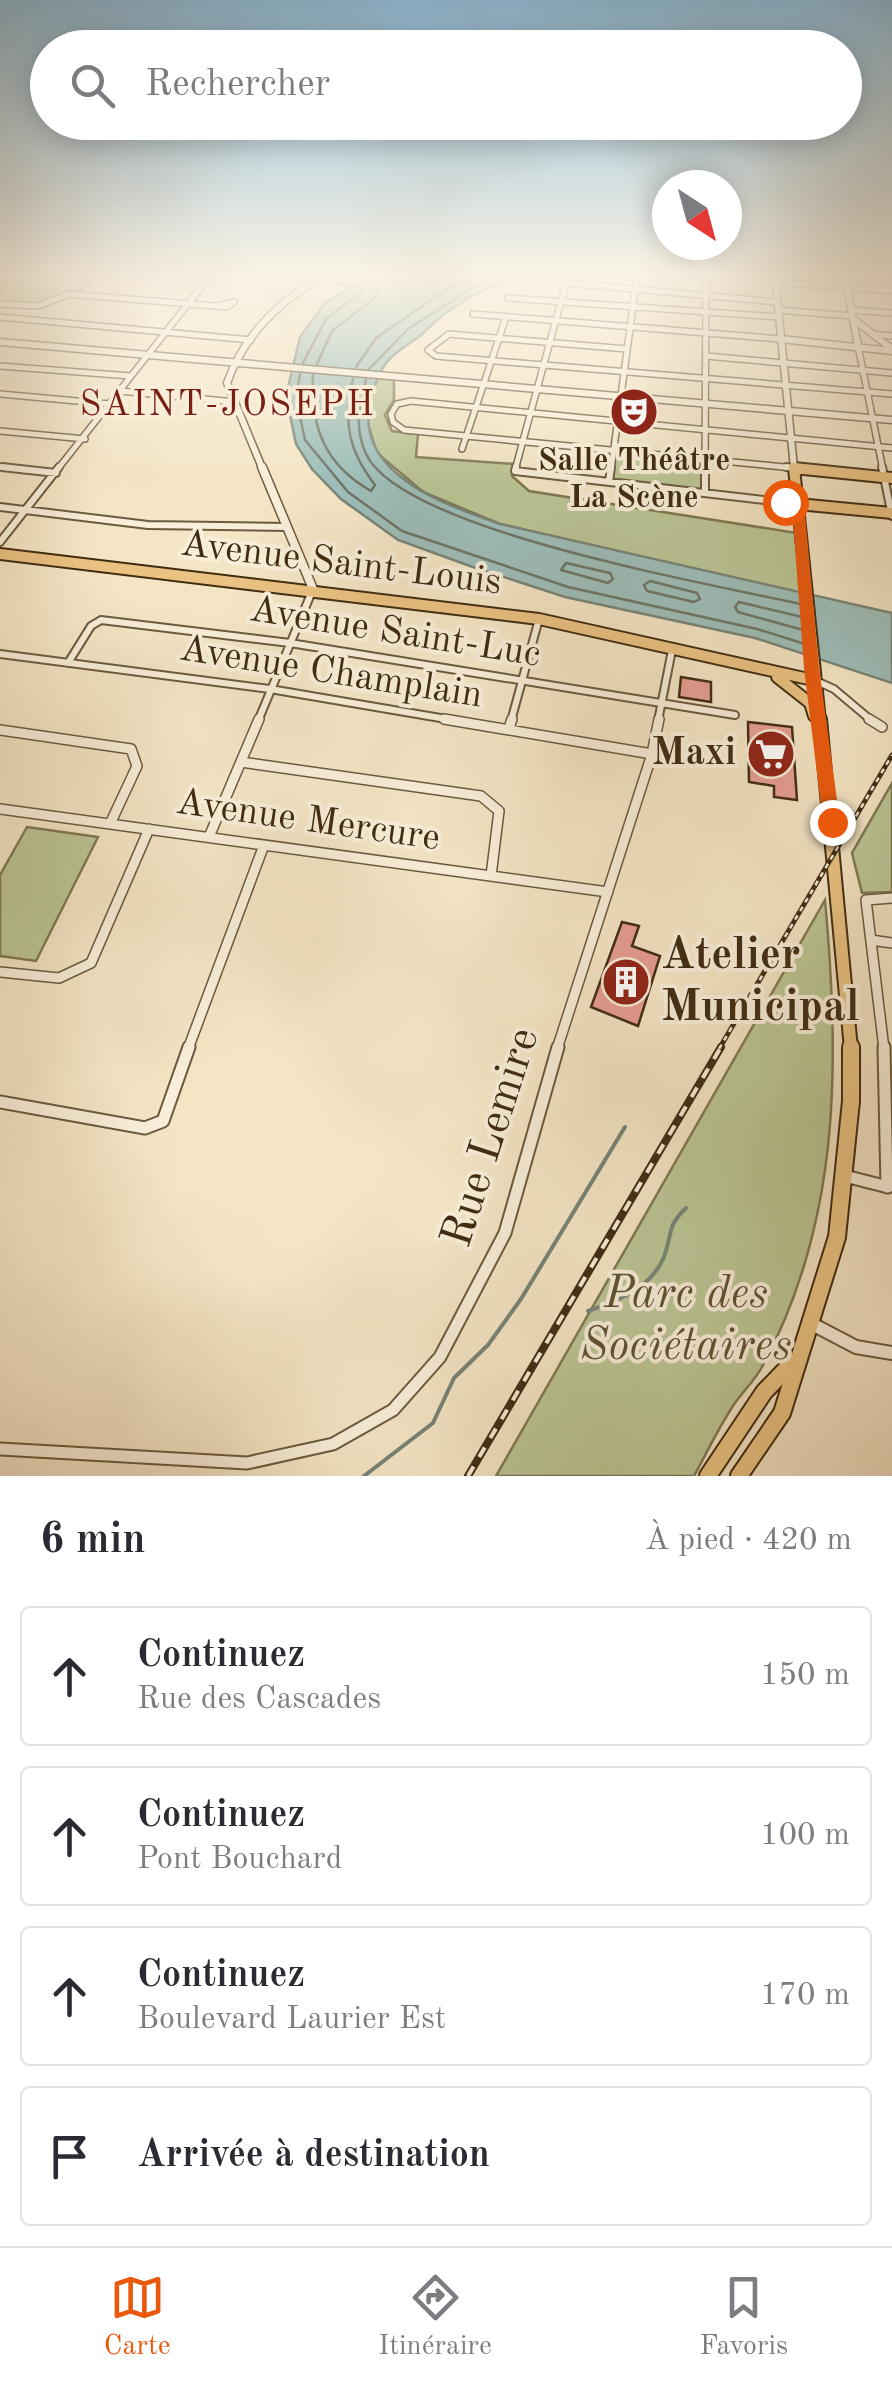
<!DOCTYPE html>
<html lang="fr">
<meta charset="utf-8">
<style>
:root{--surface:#fff;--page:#f7f7f7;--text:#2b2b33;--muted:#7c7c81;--line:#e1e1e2;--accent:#ea580c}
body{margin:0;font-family:"Old Standard TT",serif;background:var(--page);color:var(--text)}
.compass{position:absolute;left:652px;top:170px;width:90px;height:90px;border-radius:50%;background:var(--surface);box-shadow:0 5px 25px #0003;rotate:144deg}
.stop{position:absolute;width:30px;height:30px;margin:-22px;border:8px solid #ea580c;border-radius:50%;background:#fff}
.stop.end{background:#ea580c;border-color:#fff;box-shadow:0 2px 10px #0008}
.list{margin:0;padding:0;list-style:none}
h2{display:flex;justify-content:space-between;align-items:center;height:130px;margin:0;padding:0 40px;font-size:42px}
h2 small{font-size:32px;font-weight:400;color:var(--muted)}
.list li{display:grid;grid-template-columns:65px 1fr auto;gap:30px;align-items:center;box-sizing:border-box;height:140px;margin:0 20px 20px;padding:0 20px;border:2px solid var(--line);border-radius:10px}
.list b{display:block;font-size:38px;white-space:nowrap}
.list p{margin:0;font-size:32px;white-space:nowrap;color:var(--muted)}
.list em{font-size:32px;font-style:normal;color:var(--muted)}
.icon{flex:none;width:55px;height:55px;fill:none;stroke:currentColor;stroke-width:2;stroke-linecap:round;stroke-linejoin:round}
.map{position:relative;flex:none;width:892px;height:1476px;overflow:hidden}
.search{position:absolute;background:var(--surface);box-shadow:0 5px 25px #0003;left:30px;right:30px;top:30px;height:110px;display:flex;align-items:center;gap:25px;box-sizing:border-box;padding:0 35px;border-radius:55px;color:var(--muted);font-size:38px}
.sheet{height:770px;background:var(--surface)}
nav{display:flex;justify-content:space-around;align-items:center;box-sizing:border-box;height:140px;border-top:2px solid var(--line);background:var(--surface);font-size:28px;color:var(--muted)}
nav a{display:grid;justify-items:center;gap:5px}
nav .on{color:var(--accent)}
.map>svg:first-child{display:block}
</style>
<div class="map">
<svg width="892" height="1476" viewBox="0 0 892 1476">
<rect width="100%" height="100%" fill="#f4e5c5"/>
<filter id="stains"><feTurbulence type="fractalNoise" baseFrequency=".002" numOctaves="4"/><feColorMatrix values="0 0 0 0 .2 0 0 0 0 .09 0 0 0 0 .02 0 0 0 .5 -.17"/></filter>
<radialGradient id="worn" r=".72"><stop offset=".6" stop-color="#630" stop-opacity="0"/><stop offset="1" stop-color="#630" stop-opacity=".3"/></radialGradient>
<path fill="#bbc595" stroke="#7e7854" stroke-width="2.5" d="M0,276l94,2 -17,16 -16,-1 -17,14 -44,-3z
M378,373l16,1v26l-9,15 7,16 26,3 -2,23 99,7 -3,12 17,15 274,43 7,62 -310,-72 -77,-32 -46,-39 -11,-36z
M613,451l94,9v33l-99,-10z
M892,783v109l-30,1 -10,-40z
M27,827l71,10 -62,124 -36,-5v-81z
M825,900c15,160 16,321 -63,467 -8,15 -22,27 -31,42 -14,22 -25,45 -37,67h-198z"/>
<path fill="#9dbeba" stroke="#788477" stroke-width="2.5" d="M370,276h148c-27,9 -58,25 -81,44 -6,5 -11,11 -17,16 -31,22 -39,24 -49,63 -20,74 75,106 129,125l392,89v70l-137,-45 -190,-41 -95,-31 -72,-26 -57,-41 -29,-30 -16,-25 -10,-48 14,-59 25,-34z"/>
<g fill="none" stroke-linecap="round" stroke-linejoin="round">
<path stroke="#6e7566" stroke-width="2.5" d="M303,363l23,-44 36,-27 10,-16
M317,364l15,-33 43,-33 10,-22
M356,367l20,-29 90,-62
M369,369l39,-40 83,-53
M300,374l-4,23 9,43 43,52 54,39 166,56 189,42 48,15
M313,375c-3,52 12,90 58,116l4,-6c-27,-35 -32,-63 -22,-106
M366,380c-7,27 -12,47 0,74 36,77 347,130 434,150
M566,563l44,10 3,6 -5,4 -47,-13z
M650,581l47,12 3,6 -6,3 -47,-11 -3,-6z
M802,617l-63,-15 -4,5 3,5 65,18"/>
<path stroke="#788477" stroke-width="2.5" d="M327,280l22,7"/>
<path stroke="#788477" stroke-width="4" d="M588,1311c30,-10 63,-23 76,-54 9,-24 2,-30 22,-49
M364,1476l69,-53 21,-45 34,-33 33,-46 104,-172"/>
</g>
<path fill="#e69d92" stroke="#402c12" stroke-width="2.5" d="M681,677l30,5v20l-32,-5z
M748,722l44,5 5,73 -23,-3v-11l-25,-4z
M622,922l17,4 -7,20 28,10 -22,70 -47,-19z"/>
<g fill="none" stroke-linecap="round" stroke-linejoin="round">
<g stroke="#6d5a3f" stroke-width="8">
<path id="minor-far3" d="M697,276l195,15
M508,298l271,19
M0,304l38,2 31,-12 158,13 7,-5 -17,4
M778,310l74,6
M851,310l41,3
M473,314l308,25
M0,317l251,23
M873,334l19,2
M858,346l25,124
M627,349l-178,-15 -21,16 8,6 456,38
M706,356l186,17
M0,366l131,10
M120,391l115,11
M0,394l110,10
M0,431l85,8
M462,449l44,-132
M0,467l26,3
M794,468l-390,-38 -11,-8 -2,-8 6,-10 14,-3 481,47
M57,470l153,-194
M515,470l51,-187 211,19
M611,470l26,-194
M705,470l1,-194"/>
</g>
<g stroke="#6d5a3f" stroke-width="10">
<path id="minor-far2" d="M2,467l54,6
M516,467l-1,4 283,33
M786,467l8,1
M882,467l10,49
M609,482l2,-15
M705,493v-26
M0,507l148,18 139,2
M0,542l59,-75
M0,654l270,35 188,32
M68,663l23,-37 10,-6 189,23 445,72
M814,680l20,9 38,32
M258,721l55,-132
M511,721l28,-102
M658,721l14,-71"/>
</g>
<g stroke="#6d5a3f" stroke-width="12">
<path id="minor-far1" d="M444,719l208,35
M869,719l13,8
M509,728l3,-9
M0,730l131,19 6,17 -27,58
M241,762l240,34 18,15 -8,65
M0,809l608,83
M209,837l50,-118
M871,940l21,3
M0,972l59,6 32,-15 58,-134
M188,1049l76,-204
M557,1049l95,-295 7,-35
M884,1049l-18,-149 26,-2"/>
</g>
<g stroke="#6d5a3f" stroke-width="15">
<path id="minor" d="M884,1047l3,140
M0,1102l145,26 18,-7 26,-74
M845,1176l43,11
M0,1449l247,14 86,-19 60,-34 47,-53 65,-124 53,-186"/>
</g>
<g stroke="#6d5a3f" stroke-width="9">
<path id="tertiary-far2" d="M775,276l19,192
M845,276l13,70
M852,318l40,31
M781,339l111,12
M0,342l892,78
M263,470l-36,-87c17,-48 53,-83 97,-107"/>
</g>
<g stroke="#6d5a3f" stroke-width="11">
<path id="tertiary-far1" d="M262,467l51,122"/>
</g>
<g stroke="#6d5a3f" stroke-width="16">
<path id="tertiary" d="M812,1324l44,23 36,6"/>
</g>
<g stroke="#402c12" stroke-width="10">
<path id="primary-far3" d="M794,470h17"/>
</g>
<g stroke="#402c12" stroke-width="14">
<path id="primary-far2" d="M798,504l94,9
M0,554l539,65 274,61
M777,677l33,26 4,13
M820,721l-26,-253 98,10"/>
</g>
<g stroke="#402c12" stroke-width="16">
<path id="primary-far1" d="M820,719l31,330"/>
</g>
<g stroke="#402c12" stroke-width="20">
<path id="primary" d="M708,1476l56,-84 30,-31
M739,1476l43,-63 55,-176 14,-136v-54"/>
</g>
<use href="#minor-far3" stroke="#f8eed9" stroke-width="5"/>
<use href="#minor-far2" stroke="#f8eed9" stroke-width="6"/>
<use href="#minor-far1" stroke="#f8eed9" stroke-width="9"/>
<use href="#minor" stroke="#f8eed9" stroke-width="11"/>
<use href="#tertiary-far2" stroke="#f8eed9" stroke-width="6"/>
<use href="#tertiary-far1" stroke="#f8eed9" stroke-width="8"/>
<use href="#tertiary" stroke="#f8eed9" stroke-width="12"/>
<use href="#primary-far3" stroke="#eac282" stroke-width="8"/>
<use href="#primary-far2" stroke="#eac282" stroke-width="10"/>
<use href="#primary-far1" stroke="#eac282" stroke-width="12"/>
<use href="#primary" stroke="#eac282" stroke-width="16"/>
<g stroke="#402c12" stroke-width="5">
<path id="rail-far1" d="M719,1049l173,-294"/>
</g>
<g stroke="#402c12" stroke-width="8">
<path id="rail" d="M468,1476l253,-429"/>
</g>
<use href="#rail-far1" stroke="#f8eed9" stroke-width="2.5" stroke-dasharray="5" stroke-linecap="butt"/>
<use href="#rail" stroke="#f8eed9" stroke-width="4" stroke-dasharray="11" stroke-linecap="butt"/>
</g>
<linearGradient id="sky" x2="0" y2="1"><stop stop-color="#8ab8d6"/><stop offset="0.57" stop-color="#faf3e5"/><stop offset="1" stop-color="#faf3e5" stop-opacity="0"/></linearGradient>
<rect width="892" height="483" fill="url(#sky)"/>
<path fill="#ea580c" d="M781,500l23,4 15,164 21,154 -8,6 -9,-6 -19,-154 -12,-161 -11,-2z"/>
<defs>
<g id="theatre-disc" transform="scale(2.5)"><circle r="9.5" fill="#8f2418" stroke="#f8eed9"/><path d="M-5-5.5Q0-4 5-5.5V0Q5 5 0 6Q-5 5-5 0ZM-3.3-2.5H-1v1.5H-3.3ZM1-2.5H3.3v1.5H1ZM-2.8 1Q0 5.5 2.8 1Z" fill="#fff"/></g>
<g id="supermarket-disc" transform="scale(2.5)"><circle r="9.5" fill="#8f2418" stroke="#f8eed9"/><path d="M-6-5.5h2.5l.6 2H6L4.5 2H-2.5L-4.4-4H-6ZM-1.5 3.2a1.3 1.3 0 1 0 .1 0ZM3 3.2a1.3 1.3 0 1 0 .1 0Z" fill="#fff"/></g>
<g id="building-disc" transform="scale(2.5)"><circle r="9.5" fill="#8f2418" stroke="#f8eed9"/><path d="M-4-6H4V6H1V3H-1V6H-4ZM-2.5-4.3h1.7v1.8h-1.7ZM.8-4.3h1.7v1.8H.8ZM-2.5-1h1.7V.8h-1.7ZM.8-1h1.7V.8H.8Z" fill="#fff"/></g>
</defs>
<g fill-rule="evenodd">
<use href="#theatre-disc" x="634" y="412"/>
<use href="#supermarket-disc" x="771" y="754"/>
<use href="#building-disc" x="626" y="982"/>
</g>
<g text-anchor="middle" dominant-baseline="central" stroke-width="8" stroke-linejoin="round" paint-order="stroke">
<g font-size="32" font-weight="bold" fill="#402c12" stroke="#f8eed9">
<text x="634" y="462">Salle Théâtre<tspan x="634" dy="37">La Scène</tspan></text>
</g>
<g font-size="35" letter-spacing="2.5" fill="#7a1f14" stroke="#f8eed9">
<text x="228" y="405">SAINT-JOSEPH</text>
</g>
<g font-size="38" fill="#402c12" stroke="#f8eed9">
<text transform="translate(341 564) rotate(7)">Avenue Saint-Louis</text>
<text transform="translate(395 633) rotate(9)">Avenue Saint-Luc</text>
<text transform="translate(331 673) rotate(9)">Avenue Champlain</text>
<text transform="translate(308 821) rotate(8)">Avenue Mercure</text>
</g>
<g font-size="38" font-weight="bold" fill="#402c12" stroke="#f8eed9" text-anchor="end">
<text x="736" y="754">Maxi</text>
</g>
<g font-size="45" font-weight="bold" fill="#402c12" stroke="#f8eed9" text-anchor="start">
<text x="661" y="956">Atelier<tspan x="661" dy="52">Municipal</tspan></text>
</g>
<g font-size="45" fill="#402c12" stroke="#f8eed9">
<text transform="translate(492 1138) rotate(-72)">Rue Lemire</text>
</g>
<g font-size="45" font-style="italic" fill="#5f5233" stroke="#f8eed9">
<text x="686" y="1295">Parc des<tspan x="686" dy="52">Sociétaires</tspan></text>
</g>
</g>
<rect width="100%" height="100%" filter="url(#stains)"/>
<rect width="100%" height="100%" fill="url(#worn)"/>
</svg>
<svg class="compass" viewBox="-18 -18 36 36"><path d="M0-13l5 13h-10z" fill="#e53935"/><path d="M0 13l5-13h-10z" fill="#7c7c81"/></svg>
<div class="stop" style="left:785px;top:502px"></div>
<div class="stop end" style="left:832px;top:822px"></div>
<div class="search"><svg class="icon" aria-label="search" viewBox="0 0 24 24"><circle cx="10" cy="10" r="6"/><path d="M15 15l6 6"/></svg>Rechercher</div>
</div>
<section class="sheet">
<h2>6 min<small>À pied · 420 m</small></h2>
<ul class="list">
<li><svg class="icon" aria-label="ahead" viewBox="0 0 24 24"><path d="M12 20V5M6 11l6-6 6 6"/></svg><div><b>Continuez</b><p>Rue des Cascades</p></div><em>150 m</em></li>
<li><svg class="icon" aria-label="ahead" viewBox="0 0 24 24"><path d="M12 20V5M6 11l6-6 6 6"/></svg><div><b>Continuez</b><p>Pont Bouchard</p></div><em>100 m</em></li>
<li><svg class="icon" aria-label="ahead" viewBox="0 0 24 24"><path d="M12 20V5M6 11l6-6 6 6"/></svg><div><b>Continuez</b><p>Boulevard Laurier Est</p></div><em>170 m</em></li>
<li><svg class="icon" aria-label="arrive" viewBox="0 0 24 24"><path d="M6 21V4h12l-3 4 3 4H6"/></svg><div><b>Arrivée à destination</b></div></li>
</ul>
</section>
<nav>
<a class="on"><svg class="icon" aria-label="map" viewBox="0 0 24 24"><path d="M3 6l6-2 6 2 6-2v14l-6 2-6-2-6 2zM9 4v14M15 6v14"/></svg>Carte</a>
<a><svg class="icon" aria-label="directions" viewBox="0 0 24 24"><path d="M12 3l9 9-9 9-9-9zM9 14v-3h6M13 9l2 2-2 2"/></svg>Itinéraire</a>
<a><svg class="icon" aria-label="saved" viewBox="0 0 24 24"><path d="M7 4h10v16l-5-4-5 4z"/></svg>Favoris</a>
</nav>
